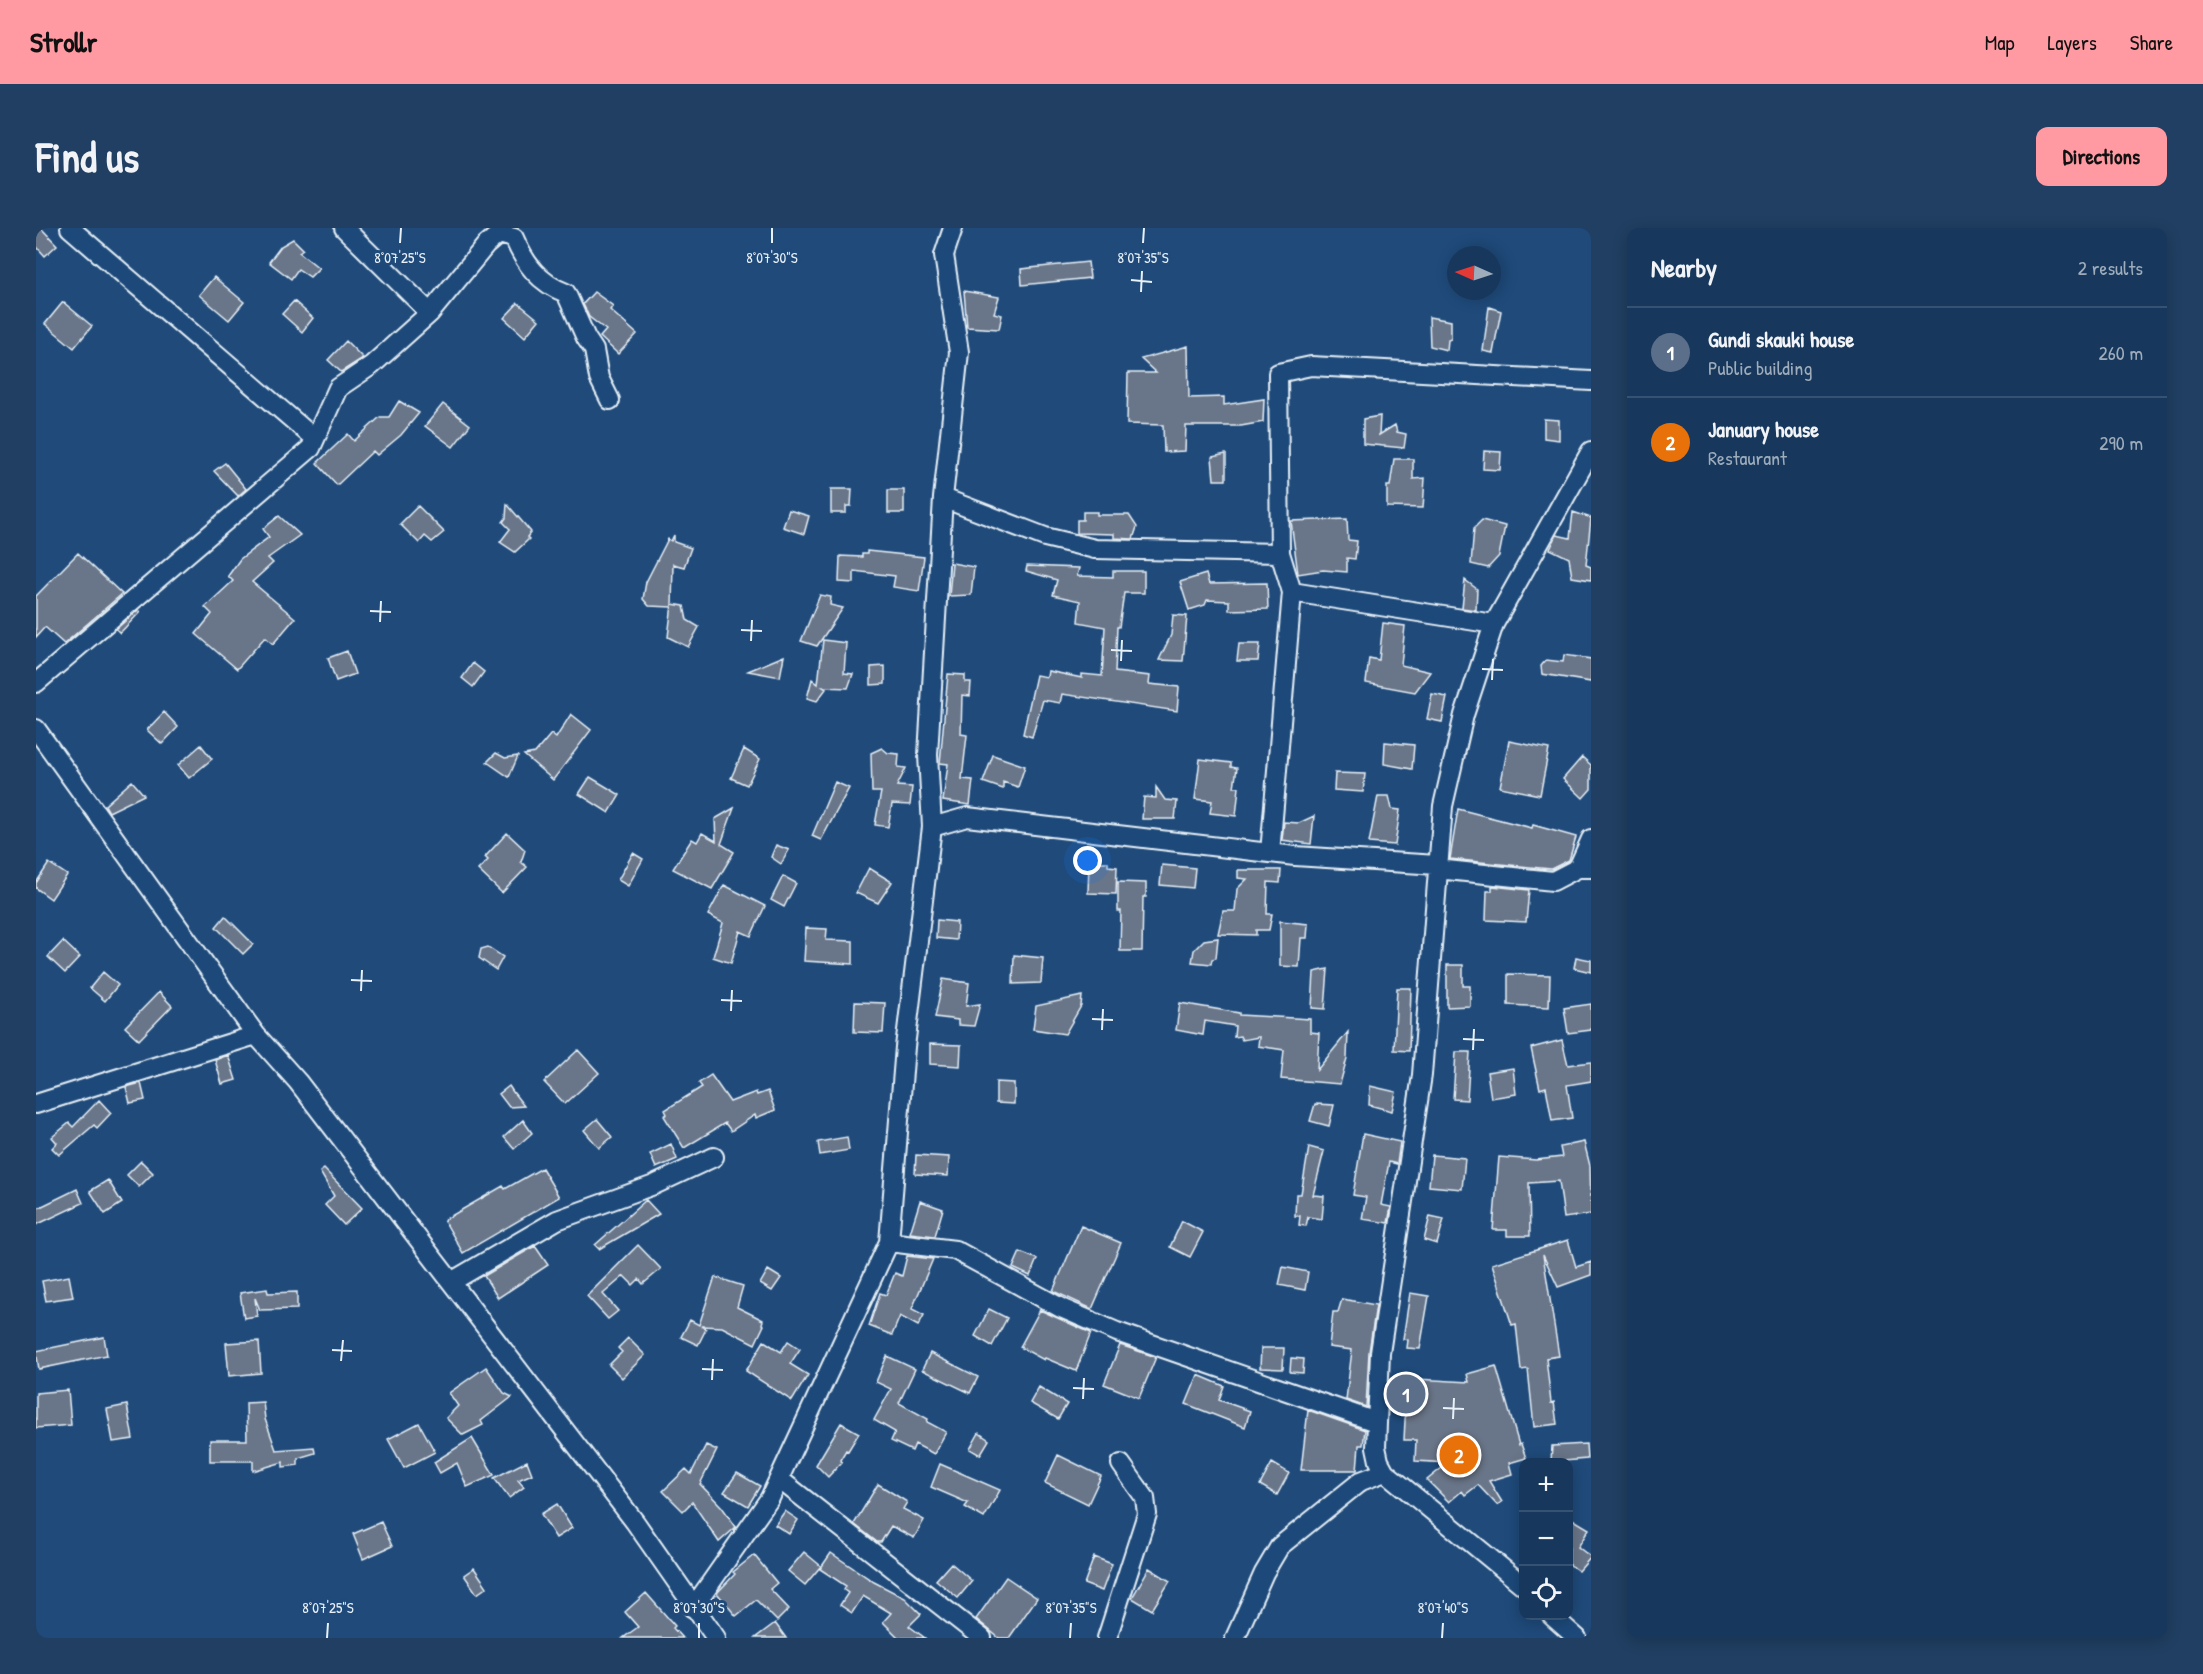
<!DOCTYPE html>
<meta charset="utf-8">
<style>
:root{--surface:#17385c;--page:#203f62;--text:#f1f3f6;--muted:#9eacbb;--line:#365272;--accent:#ff9aa2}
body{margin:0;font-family:"Patrick Hand",sans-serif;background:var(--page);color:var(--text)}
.controls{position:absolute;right:18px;bottom:18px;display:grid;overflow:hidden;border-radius:12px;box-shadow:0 3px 15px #0003}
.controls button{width:54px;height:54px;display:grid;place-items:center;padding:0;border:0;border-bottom:2px solid var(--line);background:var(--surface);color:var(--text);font:30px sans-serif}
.compass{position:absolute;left:1411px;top:18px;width:54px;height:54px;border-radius:50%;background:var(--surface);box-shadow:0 3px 15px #0003;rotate:273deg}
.you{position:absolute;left:1052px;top:633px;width:21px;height:21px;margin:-15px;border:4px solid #fff;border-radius:50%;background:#1a73e8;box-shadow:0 0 0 9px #1a73e833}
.badge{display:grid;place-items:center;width:39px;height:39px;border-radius:50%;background:var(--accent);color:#fff;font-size:20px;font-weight:700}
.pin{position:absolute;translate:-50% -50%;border:3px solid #fff;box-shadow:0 2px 6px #0006}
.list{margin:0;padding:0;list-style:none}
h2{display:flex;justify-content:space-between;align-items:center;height:78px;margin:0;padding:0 24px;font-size:26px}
h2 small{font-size:20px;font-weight:400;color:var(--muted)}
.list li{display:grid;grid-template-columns:39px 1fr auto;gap:18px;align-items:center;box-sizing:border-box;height:90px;padding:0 24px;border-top:2px solid var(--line)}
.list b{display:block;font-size:22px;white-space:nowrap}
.list p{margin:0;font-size:20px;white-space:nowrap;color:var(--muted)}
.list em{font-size:20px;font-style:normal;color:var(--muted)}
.icon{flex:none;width:33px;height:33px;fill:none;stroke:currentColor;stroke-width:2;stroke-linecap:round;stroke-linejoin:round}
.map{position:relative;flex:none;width:1555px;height:1410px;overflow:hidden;border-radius:12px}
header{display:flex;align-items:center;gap:36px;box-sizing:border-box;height:84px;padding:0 30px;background:var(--accent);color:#111}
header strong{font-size:28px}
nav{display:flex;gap:33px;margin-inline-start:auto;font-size:21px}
.intro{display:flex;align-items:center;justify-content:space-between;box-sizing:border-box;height:144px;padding:0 36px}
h1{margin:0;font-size:42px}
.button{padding:15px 27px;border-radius:12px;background:var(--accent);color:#111;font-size:21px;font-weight:700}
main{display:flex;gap:36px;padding:0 36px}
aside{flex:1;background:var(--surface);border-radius:12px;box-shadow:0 3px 15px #0003}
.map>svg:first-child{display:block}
</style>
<header>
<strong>Strollr</strong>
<nav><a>Map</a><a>Layers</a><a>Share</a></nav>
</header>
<div class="intro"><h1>Find us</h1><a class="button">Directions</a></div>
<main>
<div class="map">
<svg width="1555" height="1410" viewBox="0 0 1555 1410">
<rect width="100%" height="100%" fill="#1f4a7a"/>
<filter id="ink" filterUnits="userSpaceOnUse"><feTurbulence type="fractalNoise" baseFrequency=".0167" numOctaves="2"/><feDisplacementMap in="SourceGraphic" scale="12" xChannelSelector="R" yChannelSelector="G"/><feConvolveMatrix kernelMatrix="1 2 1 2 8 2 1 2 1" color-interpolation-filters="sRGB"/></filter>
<g filter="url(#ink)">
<path fill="#697488" stroke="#e8f1f8" stroke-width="1.5" d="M0,0h5l16,17 -12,11 -9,-10z
M257,11l10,10 -4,3 20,16 -9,9 -12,-8 -7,10 -22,-17 12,-16z
M1052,34l2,16 -68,7 -1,-16z
M178,49l30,25 -15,18 -30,-25z
M928,63l35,6 -5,16 8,2 -3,14 -32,-2z
M558,64l19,14 -3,4 27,24 -19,20 -18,-17 6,-7 -17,-13 -6,-13z
M258,73l19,17 -11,14 -20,-18z
M27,74l29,24 -18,22 -29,-24z
M482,75l21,17 -14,17 -21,-19z
M1453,79l12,4 -8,42 -10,-2z
M1393,89l22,4v18l-3,1 -1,10 -17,-4z
M310,113l17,17 -22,14 -13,-12z
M1152,118l1,52 35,-1v8l40,-6 -1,23 -22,4h-55l-1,25 -21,1 -1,-27 -36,-1 1,-51h28l-15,-14z
M363,173l20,12 -18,22 -24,20 -4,-4 -36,34 -20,-22 31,-29 6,7 26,-24h9z
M407,176l27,21 -17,22 -28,-21z
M1344,188l-1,19 16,-10 2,7 9,2 -2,14 -41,-4v-25z
M1508,191l15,1v20l-15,-2z
M1448,223l17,1 -1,18 -17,-1z
M1190,226v26h-12l-2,-23z
M1358,231h19v20l12,-1 -2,30 -36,-1v-21h3z
M189,235l21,26 -8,7 -24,-25z
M795,261h21l-1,17h-5v7h-15z
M852,262h16v23h-16z
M471,276l24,28 -4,5 2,2 -14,13 -15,-10 10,-13 -7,-7 3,-4z
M382,278l26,26 -12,10 -7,-6 -6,7 -19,-19z
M753,282l20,6 -5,18 -21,-7z
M1047,284h14v3h32l8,12 -4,12 -19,-1v-4l-37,-1v-13h6z
M1537,284l18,6 -5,47 5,2v13l-19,-3 -3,-19 -19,-9 7,-14 13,3z
M243,288l21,19 -32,23 5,5 -21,19 43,36 -22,26 -8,-7 -28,32 -41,-35 16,-20 -7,-7 28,-26 -5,-5 12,-17 29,-22 -6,-8z
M1311,291l1,21 9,1 -2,18 -8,-1v14l-24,-2 -25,4 -7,-53z
M1446,292l23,6 -6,30 -11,12 -17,-4 3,-36z
M638,307v7l17,6 -7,19 -11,-3 -1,43 -23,-1 -6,-7 3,-17 22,-43 3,2z
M831,323l57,6 -5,34 -26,-4 2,-11 -41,-5v12l-15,-1 1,-26 22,1v-3h5z
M42,325l44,41 -58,50 -19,-17 -9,10v-41z
M916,335l22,4 -3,28 -22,1z
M991,338l52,2 -2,8 36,1v-6h31v22h-20l-5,34h-2l-2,45 35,4 -1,8 30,3 -2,24 -115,-17 -2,9 -17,-3 -11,37 -9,-3 13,-59 11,2 1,-6 34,7v-4l20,2 3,-49 -27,-5 2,-21 -27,-6 4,-15 -31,-9z
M1170,346l3,10 58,-1 1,26 -39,1v-9l-22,-1 -2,5 -16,5 -9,-28z
M1429,352l12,9 -1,21 -14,-2z
M784,367l11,2 -1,8 13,3 -26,38 -16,-5z
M636,376l12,2 3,14 12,7 -11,20 -20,-10z
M102,382l2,2 -20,21 -4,-4z
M1137,387l14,1 -4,45 -24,-1 12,-25z
M1347,395l22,3 -4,39 29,7 -15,20 -49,-9 3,-25 10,2z
M787,412l23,3 -2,30 9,1 -5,14 -25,-1 3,2 -9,12 -10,-3 5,-19 6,5z
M1203,416h21l-2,17h-21z
M311,423l8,23 -19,7 -8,-23z
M1528,427l27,4v23l-49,-8 -1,-8 5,-6 17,2z
M748,428l-4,21 -32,-6z
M437,435l11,9 -11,15 -11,-9z
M849,438v18l-14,1v-18z
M912,446l17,1v7h6l-1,14 -8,-1 -1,39 6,1 -5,44 11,1 -3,25 -27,-4 5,-37 -8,-1z
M1396,466l15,3 -5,25 -15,-3z
M128,484l14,15 -16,17 -15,-14z
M535,486l20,16 -38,50 -29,-25 11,-2 16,-19 5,4z
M1473,513l40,8 -9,46 -40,-8z
M1349,514l29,3 -2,24 -28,-5z
M165,517l11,14 -23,19 -11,-13z
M846,520l6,5 11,1 -1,13 8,1 -9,18 15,1 -2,18 -18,-1 -4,23 -13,-2 6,-33h-9l-1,-39z
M708,521l16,10 -13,26 -16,-7z
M460,525l9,5 13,-2 -9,21 -22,-15z
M957,527l32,11 -7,21 -15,-5v7l-20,-7z
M1546,529l9,8v24l-8,9 -20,-19z
M1164,531l31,4v4l6,1 -3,19h5l-3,29 -26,-3 2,-12 -17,-2z
M1299,545l30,1 -2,18 -29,-2z
M554,549l30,18 -11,18 -30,-19z
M96,553l12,14 -35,17 -4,-7z
M799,554l14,6 -28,52 -9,-4z
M1120,559l9,13 12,1 -2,18h-33l2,-22 12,1z
M1342,568h11l3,13 8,1 -5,35 -26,-2z
M698,580l-13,36 13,8 -22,37 -39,-20 19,-30 5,3 5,-9 14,8 -1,-22z
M1422,581l74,19 1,-3 43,12 -7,23 -18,9 -101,-10z
M1278,588l-3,28 -29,-4 2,-18 15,1z
M471,605l18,17 -4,12 6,5 -25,26 -24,-23 10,-10 -3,-3z
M740,617l13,5 -8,14 -10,-7z
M597,625l10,6 -15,27 -10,-6z
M1053,634h19v4l9,1 -1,27 -28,-1z
M13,635l18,12 -16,24 -15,-11v-5z
M1126,637l33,3 -2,20 -33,-3z
M833,640l23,14 -14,21 -22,-10z
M1202,642h43l-1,13 -12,-1 -1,32h5l-3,16h-13v5l-38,-1 5,-23h12l2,-22 10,-10 -9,-1z
M747,648l13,7 -12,24 -13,-7z
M1082,654l28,1v14h-3l-1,54h-22l1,-40h-3z
M688,657l41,21 -14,30 -11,-5 -9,32 -18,-6 10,-34 -15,-8z
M1456,658l37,4 -3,32 -40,-2 1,-29h5z
M189,688l28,28 -10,10 -27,-27z
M901,692l20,2 -1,18 -20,-2z
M1244,693l28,3 -1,14h-6l-2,29 -19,-1z
M770,700l21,1 -1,11 27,1v23l-49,-3z
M1182,710l-2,20 -4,1 -1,5 -19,-2 2,-12 10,-10z
M27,713l17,16 -15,16 -17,-16z
M452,719l15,10 -7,13 -17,-12 2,-9z
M978,727l29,3 -2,25 -28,1z
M1540,729l15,3v12l-17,-4z
M1411,737h16v21h7v20l-23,1z
M1292,741l-3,40 -13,-1 2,-36z
M67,744l15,13 -13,16 -15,-13z
M1472,746l42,1 -1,32 -41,-2z
M907,751l26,4 -3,23 14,-2 -6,22 -16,-1v-5l-23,-3z
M1361,760h14l-2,63 -15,-1z
M123,764l13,14 -33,34 -14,-13z
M1046,768l-1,10 -16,28 -32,-5 3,-23z
M819,774l30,1 -2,30 -29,-1z
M1144,775l59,10v2l71,4v13l9,1 -2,37 31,-38 -1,26 -7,26 -59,-5 3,-29 -26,-4 1,-9 -17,3 -2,-4 -6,1 1,-11 -30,-5 -2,14 -27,-5z
M1555,776v26l-23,3 -4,-25z
M1526,812l6,25 23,-3v19l-24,4 5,33 -20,3 -6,-34 -6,2 -9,-41z
M894,816l31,1 -1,21 -30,-2z
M542,822l21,23 -34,31 -21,-22z
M1420,824h14l-3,48 -14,-1z
M192,827l8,25 -14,4 -7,-24z
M1477,840l3,26 -25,4 -4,-26z
M675,847l19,27 26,-10 1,3 11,-4 7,19 -19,8 -1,-3 -24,16 -6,-8 -41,25 -20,-32 3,-2 -2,-4 37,-23 -3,-4z
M960,854l18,1v21l-18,-1z
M105,855l4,17 -15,3 -4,-16z
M473,858l4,6 11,14 -15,1 -10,-13z
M1334,858l26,6 -4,19 -23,-6z
M63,872l12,13 -14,15 -3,-3 -35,30 -7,-7 5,-5 -5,-6 17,-14 4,4z
M1279,876l19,1 -5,21 -19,-5z
M561,891l15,18 -13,11 -15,-18z
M487,892l9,13 -18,16 -10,-12z
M1327,906l37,8 -3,22 -8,-2 -8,43 10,2 -3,16 -26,-4 4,-22 -13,-2z
M811,909l2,13 -29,5 -2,-13z
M1548,914l6,24 1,48 -27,4 -5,-37 -30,2 1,53h-23v-6h-14l6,-73 37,3 26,-3 -2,-10z
M635,916l6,15 -21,9 -6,-14z
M1273,919l15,4 -11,44 11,1 -2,23 -14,-2 -2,9 -7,-1 1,-9h-5l1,-22h5z
M880,927l33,2 -1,19 -33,-2z
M1396,927l33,3 -3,31 -33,-3z
M105,933l12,12 -14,14 -12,-12z
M506,940l17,29 -96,56 -19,-33 59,-34 2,3z
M288,941l38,39 -18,17 -19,-20 9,-9 -14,-24z
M72,952l14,23 -17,11 -15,-23z
M41,961l6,14 -47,22v-16z
M610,972l13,14 -60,35 -4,-4z
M884,973l23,8 -8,27 -25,-3z
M1394,988l14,3 -7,25 -13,-4z
M1146,993l21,11 -13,25 -20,-10z
M1045,998l40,17 -29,66 -39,-18z
M1532,1012l8,27 15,-5v13l-33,12 -15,-32 16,101 -13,2 5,45 3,-1 3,22 -23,3 -6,-58 -7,1 -5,-46 -4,1 -20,-61z
M602,1017l23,24 -18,15 -4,-5 -6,6 -9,-9 -21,18 15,17 -10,8 -21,-23z
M499,1018l13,19 -50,33 -14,-22z
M984,1024l17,7 -7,17 -17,-8z
M871,1028l26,3 -21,50 12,6 -6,11 -18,-10 -8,19 -23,-9 11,-33 6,2 9,-22 7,3z
M1247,1039l25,5 -3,18 -26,-5z
M732,1042l13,8 -9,13 -12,-7z
M33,1048l4,21 -27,4 -4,-20z
M679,1049l28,9 -6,21 26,13 -1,4 2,1 -9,19 -33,-17 -21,-1 5,3 -8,16 -17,-8 9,-17 9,5z
M231,1061l1,4 29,-1v17l-37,1 -5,-12 2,18 -13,2 -4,-25z
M1374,1065l19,3 -9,53 -13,-1 1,-8 -5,-1z
M1306,1071l34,6 -7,47 -3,55 -20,-7 6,-50 -23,-3 4,-35h5z
M953,1081l18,9 -15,28 -17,-10z
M1004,1082l51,23 -15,38 -31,-13 -1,2 -24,-13z
M68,1109l3,18 -68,14 -3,-18z
M592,1110l17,17 -23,23 -13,-13 13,-13 -4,-4z
M223,1113l2,32 -32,3 -3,-33z
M728,1113l17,11 7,-11 12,8 -10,15 18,11 -16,26 -46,-30z
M1084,1117l36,12 -17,41 -35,-14z
M1225,1120h23l-1,21 -23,-1z
M894,1125l48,24 -8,16 -48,-23z
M851,1128l28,13 -16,34 29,16 -1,3 19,10 -12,22 -19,-10 -3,7 -21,-10 4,-9 -21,-12 17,-31 -15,-7z
M1255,1130l13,1 -1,14 -13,-1z
M1460,1138l23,79 2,-1 5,14 -17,5 3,11 -23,7 13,21 -5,3 -19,-20 -13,10 -3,-4 -13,11 -22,-22 21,-17 -33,-2 1,-21h-12l2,-39h-7v-23l70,4 -2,-8z
M450,1139l18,26 8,4 -31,24 2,4 -20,10 -17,-17 12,-12 -9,-13z
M1162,1147l26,11 -5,14 31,11 -5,16 -59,-23z
M1003,1159l28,17 -9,15 -28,-16z
M32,1162l3,35 -35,3v-35z
M227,1174l2,17 11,31 38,-3 1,6 -17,5v7l-15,2v-5l-30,9v-10h-43v-21h37l-1,-37z
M91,1177l6,34 -20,3 -6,-33z
M1272,1182l57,20 -2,15h-4l-2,25h-56z
M383,1195l16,29 -31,16 -16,-29z
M805,1195l18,10 -11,18 -2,-1 -6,10 2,2 -14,15 -12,-12z
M943,1205l10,7 -9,15 -10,-6z
M436,1210l22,37 -27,12 -10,-24 -17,10 -6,-11z
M1550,1216l1,15 -36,3 1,-16z
M670,1217l11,5 -17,34 22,23 14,20 -17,15 -27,-40 -9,9 -20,-20 23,-22 5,5z
M1022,1227l43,21 -13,28 -43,-21z
M491,1233l5,13 -14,6 6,7 -15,11 -15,-20z
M1236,1235l17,10 -12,22 -17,-10z
M904,1236l60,26 -16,28 -19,-11 3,-4 -37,-16z
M701,1245l23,13 -12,20 -24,-14z
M842,1256l29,18 -4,7 21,11 -10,18 -23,-12 -10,16h-4l-23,-18z
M521,1276l15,24 -16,10 -15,-24z
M749,1283l13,9 -9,14 -14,-9z
M1533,1289l20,12 -11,18 13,10 -12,14 -10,-7z
M345,1294l11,24 -29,13 -10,-25z
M768,1324l17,14 -16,19 -17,-14z
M795,1325l43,29 31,16 16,16 -12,12 16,12h-26l-16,-16 8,-9 -28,-17 -11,17 -12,-8 8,-12 -4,-3 2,-4 -26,-17z
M718,1327l23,28 -7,6 19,20 -12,12 -21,-21 -20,16 -19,-23 18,-19 -2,-2z
M1058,1329l18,7 -10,27 -18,-7z
M915,1335l21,18 -14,17 -22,-18z
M438,1340l13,19 -10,7 -13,-19z
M1113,1340l21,13 -18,29 -20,-12z
M970,1349l31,21 -28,40h-10l-23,-19z
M610,1365l29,33 -2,2 9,10h-59l15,-11 -13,-15z
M739,1395l11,15h-31z"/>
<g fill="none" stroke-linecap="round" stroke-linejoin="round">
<g stroke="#e8f1f8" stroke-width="22">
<path id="minor" d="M34,0l245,211 -4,9
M308,0l86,85
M907,270l102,39 50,12 185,4
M1256,364l202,32
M0,455l275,-235 27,-60 34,-23 58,-52 56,-68 13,-11 15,4c11,26 25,45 52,55l20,45 8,12 5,28 11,22
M0,501l220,306 42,47 337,440 81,116
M896,599l-4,-72 15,-257 16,-146 -15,-97 9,-27
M1234,625l22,-261 -12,-39 -2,-180 33,-7 280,15
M1542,640l13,-29
M1401,641l116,12 25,-13h13
M0,876l220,-69
M853,1014l66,8 106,58 56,24 259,90
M415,1054l106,-62 97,-35 60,-28
M743,1251l203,159
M1488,1358l-139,-114 -6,-11 -3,-14 4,-94 42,-278 21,-269 21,-91 30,-91 97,-173
M657,1380l77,-110 119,-256 16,-195 27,-220 35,-10 328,39 142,9
M1516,1388l25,22
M1071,1410l40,-124 -2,-16 -24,-34
M1199,1410l29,-65 16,-27 81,-65 24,-9"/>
</g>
<use href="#minor" stroke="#1f4a7a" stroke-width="18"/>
</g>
</g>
<path fill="none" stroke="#e8f1f8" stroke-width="2" d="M364,15l1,-15M736,15v-15M1107,15l1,-15M1095,52l21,2M1105,64l1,-21M334,383l21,1M344,394l1,-21M705,402l21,1M715,413l1,-21M1075,422l21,1M1085,433l1,-21M1446,441l21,1M1456,452l1,-21M315,752l21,1M325,763l1,-21M685,772l21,1M695,783l1,-21M1056,791l21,1M1066,802l1,-21M1427,811l21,1M1437,822l1,-21M296,1122l20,1M305,1133l2,-21M666,1141l21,1M676,1152l1,-21M1037,1160l21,1M1047,1171l1,-21M1407,1180l21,1M1417,1191l1,-21M291,1410l1,-15M663,1410v-15M1034,1410l1,-15M1406,1410l1,-15"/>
<g font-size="15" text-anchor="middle" fill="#e8f1f8" stroke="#1f4a7a" stroke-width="6" stroke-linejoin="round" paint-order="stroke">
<text x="364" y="35">8°07'25"S</text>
<text x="736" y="35">8°07'30"S</text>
<text x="1107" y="35">8°07'35"S</text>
<text x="292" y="1385">8°07'25"S</text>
<text x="663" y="1385">8°07'30"S</text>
<text x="1035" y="1385">8°07'35"S</text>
<text x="1407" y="1385">8°07'40"S</text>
</g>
</svg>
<div class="controls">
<button>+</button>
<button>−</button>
<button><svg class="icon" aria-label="locate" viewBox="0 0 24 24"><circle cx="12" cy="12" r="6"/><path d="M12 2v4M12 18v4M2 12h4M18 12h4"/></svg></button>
</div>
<svg class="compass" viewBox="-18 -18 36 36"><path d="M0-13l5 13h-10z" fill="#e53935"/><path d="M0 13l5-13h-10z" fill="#9eacbb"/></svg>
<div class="you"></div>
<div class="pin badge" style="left:1370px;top:1166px;background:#5c6f8a">1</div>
<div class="pin badge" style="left:1423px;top:1227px;background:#e8710a">2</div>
</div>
<aside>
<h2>Nearby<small>2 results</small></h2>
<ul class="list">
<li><span class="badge" style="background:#5c6f8a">1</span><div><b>Gundi skauki house</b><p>Public building</p></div><em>260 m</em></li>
<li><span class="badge" style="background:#e8710a">2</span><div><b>January house</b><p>Restaurant</p></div><em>290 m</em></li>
</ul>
</aside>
</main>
